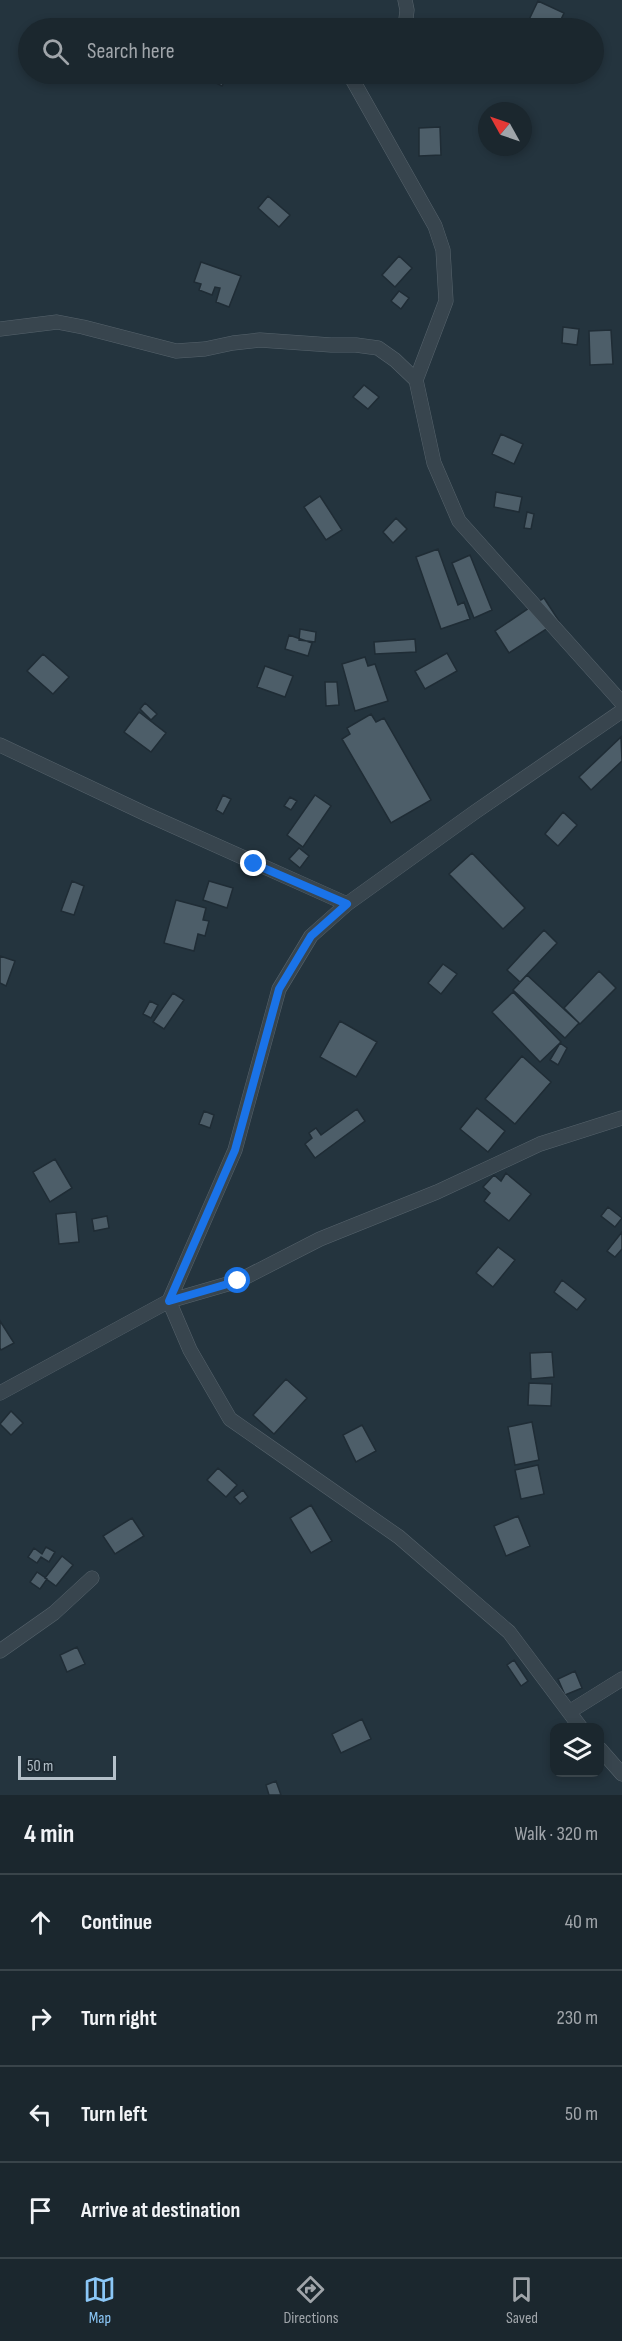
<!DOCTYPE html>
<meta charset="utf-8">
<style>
:root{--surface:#1b272e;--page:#242f36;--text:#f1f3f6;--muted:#a0a5aa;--line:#39444a;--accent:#8bc7f7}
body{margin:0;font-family:"Sofia Sans Condensed",sans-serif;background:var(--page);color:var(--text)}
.controls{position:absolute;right:18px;bottom:18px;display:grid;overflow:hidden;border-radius:12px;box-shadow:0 3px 9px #0003}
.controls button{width:54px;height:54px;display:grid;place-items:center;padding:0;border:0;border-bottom:2px solid var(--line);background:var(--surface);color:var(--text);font:30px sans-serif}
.compass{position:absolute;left:478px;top:102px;width:54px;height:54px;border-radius:50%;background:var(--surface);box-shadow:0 3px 9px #0003;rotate:310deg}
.scale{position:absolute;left:18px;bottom:15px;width:98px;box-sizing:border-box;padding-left:6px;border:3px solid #b4c0c9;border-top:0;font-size:16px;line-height:21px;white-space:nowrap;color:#b4c0c9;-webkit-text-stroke:4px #1d2a33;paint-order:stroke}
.stop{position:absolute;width:18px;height:18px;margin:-14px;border:4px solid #1a73e8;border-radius:50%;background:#fff}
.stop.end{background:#1a73e8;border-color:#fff;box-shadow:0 2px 6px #0008}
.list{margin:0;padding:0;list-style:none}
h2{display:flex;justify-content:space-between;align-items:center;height:78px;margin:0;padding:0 24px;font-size:26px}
h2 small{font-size:20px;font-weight:400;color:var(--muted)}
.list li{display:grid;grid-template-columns:39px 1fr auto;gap:18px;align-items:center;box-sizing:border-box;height:96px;padding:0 24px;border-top:2px solid var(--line)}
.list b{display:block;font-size:22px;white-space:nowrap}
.list em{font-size:20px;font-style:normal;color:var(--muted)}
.icon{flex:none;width:33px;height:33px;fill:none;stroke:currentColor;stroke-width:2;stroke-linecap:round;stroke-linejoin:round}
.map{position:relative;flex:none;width:622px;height:1795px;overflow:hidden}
.search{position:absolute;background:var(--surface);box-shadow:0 3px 9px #0003;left:18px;right:18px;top:18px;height:66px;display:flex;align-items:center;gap:15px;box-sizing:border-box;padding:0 21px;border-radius:33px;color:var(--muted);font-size:22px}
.sheet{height:462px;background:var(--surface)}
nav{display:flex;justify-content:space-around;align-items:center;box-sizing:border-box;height:84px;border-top:2px solid var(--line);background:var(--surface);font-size:16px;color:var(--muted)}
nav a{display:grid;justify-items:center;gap:3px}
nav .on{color:var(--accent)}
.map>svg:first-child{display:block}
</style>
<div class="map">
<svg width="622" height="1795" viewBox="0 0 622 1795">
<rect width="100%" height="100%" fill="#24343e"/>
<path fill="#4d5e69" stroke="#1f2c35" stroke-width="1.5" d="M538,1l26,12 -7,15h-32z
M219,75l7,3 -4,8 -6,-3z
M440,127l1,28 -22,1v-28z
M268,196l22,19 -11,12 -21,-19z
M399,256l13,12 -17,19 -13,-12z
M201,262l40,14 -12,31 -13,-5 4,-14 -5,-1 -3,8 -13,-5 2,-6 -7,-2z
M399,291l10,7 -8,11 -10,-8z
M563,327l16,2 -2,16 -15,-2z
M611,330l2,34 -23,1 -1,-34z
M364,385l15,12 -11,12 -15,-12z
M501,434l22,10 -9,20 -22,-10z
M496,492l26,5 -3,15 -25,-5z
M320,496l22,34 -16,10 -22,-33z
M527,512l7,2 -3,15 -7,-1z
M396,518l11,11 -14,14 -10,-11z
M438,549l20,56 6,-3 6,17 -29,10 -25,-72z
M470,555l22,55 -18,8 -22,-55z
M544,598l15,23 -50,32 -14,-22z
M300,629l16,3 -1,10 -16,-2z
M289,635l23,8 -4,13 -23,-7z
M415,639l1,13 -41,2 -1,-12z
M447,653l10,18 -32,18 -10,-18z
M43,654l26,23 -16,17 -26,-23z
M365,657l3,9 7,-2 13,37 -33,10 -13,-47z
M265,666l28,10 -8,21 -28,-10z
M325,682h12l2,23 -13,1z
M145,703l12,11 -6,6 -11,-11z
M139,712l27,21 -15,19 -27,-20z
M371,714l5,8 8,-4 47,82 -40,23 -49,-84 8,-5 -3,-6z
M621,737l1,24 -31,29 -12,-13z
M223,795l8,4 -8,15 -7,-4z
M315,795l16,11 -28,41 -16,-12z
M290,797l7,4 -6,9 -7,-4z
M563,812l14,13 -19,21 -13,-12z
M299,848l10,8 -9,12 -11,-9z
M472,853l53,55 -22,21 -54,-55z
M72,881l12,5 -10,29 -13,-4z
M209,881l24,7 -6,20 -24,-8z
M176,900l30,8 -3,12 6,1 -4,15 -7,-2 -4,17 -30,-8z
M544,930l13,13 -37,39 -13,-12z
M0,956l15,5 -9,25 -6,-3z
M443,964l14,10 -16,20 -13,-11z
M599,971l17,17 -36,36 -16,-16z
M527,975l52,48 -14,15 -52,-48z
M513,992l48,50 -21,20 -48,-50z
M173,993l11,7 -20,29 -11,-7z
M150,1001l8,4 -7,13 -8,-4z
M340,1021l37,21 -21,35 -36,-20z
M560,1043l7,5 -9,17 -8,-5z
M522,1056l29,26 -36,42 -30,-25z
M477,1108l28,23 -17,21 -28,-23z
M357,1109l8,12 -50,37 -10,-14 7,-6 -3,-5 7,-5 5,7z
M204,1111l10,4 -4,13 -11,-4z
M55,1159l17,29 -22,14 -17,-30z
M506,1173l25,21 -22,27 -25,-20 6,-8 -7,-6 11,-12 7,6z
M608,1207l14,11 -7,9 -14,-11z
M76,1212l3,30 -20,2 -3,-30z
M107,1216l2,12 -15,3 -2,-12z
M622,1232v17l-7,8 -8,-6z
M498,1247l17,13 -22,27 -17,-14z
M562,1280l24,19 -9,11 -23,-18z
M0,1321l14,22 -13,7 -1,-2z
M552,1352l2,25 -23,2 -1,-26z
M286,1379l21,19 -33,36 -21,-19z
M529,1383l23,1 -1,22 -23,-1z
M11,1411l12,12 -12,12 -11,-11z
M532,1422l7,38 -24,5 -7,-38z
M362,1425l14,26 -20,11 -13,-27z
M538,1465l6,29 -23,5 -6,-29z
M218,1468l19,17 -11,12 -19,-17z
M243,1490l5,7 -8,7 -6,-7z
M311,1505l21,36 -21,12 -21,-35z
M518,1516l12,30 -24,10 -12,-30z
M132,1518l12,18 -29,18 -12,-18z
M46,1547l9,5 -6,10 -8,-5 -4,6 -9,-6 6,-9 8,6z
M62,1556l11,9 -17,21 -11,-8z
M37,1572l10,7 -7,10 -10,-7z
M77,1647l8,17 -18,8 -7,-17z
M514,1660l14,21 -7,5 -14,-21z
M575,1671l7,17 -17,7 -7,-16z
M362,1719l9,20 -30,14 -9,-19z
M276,1781l5,14h-12l-3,-10z"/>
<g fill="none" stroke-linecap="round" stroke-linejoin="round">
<g stroke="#56636c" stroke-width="15">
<path id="minor" d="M405,0l2,10 -2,18
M351,77l84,149 8,24 3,51 -30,79 18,83 25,58 163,182
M0,329l57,-7 26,5 93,24 29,-2 28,-6 27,-3 71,5h25l22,3 17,12 21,20
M0,745l146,69 201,90
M0,1393l169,-92 69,-20 82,-42 117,-47 103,-48 82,-26
M0,1651l54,-38 38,-35
M569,1712l53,-33
M581,1728l-72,-96 -110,-95 -169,-118 -40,-69 -21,-49 66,-151 44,-161 32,-53 36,-32 128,-92 147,-101
M600,1749l22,25"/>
</g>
<use href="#minor" stroke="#38454e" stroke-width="14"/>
</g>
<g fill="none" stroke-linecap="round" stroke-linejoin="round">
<path stroke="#1a73e8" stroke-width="8" d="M238,1281l-69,20 66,-151 44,-161 32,-53 36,-32 -93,-40"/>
</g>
</svg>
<div class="controls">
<button><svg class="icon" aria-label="layers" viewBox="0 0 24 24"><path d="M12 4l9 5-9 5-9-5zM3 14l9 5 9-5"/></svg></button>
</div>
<svg class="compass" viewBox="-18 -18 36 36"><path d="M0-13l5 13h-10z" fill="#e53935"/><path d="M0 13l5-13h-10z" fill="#a0a5aa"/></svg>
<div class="scale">50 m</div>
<div class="stop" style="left:238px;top:1281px"></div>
<div class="stop end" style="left:254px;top:864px"></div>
<div class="search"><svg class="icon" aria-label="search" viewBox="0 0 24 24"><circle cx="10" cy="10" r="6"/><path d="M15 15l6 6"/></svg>Search here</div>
</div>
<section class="sheet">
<h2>4 min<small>Walk · 320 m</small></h2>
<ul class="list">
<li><svg class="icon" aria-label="ahead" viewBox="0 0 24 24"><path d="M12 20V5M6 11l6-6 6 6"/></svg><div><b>Continue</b></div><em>40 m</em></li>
<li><svg class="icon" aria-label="right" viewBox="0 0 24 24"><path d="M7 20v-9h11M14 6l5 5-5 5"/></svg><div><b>Turn right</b></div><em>230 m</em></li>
<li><svg class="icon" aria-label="left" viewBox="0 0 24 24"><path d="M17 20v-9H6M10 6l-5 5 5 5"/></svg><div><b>Turn left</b></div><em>50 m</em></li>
<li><svg class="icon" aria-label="arrive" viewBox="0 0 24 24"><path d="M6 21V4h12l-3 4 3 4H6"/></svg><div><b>Arrive at destination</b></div></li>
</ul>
</section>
<nav>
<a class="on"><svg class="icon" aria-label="map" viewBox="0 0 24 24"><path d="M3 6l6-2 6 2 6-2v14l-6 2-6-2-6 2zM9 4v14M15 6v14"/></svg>Map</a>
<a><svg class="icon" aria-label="directions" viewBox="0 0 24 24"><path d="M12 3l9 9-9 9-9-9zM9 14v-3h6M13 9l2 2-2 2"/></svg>Directions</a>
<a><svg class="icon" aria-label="saved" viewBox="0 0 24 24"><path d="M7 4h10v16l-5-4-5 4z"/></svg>Saved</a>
</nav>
